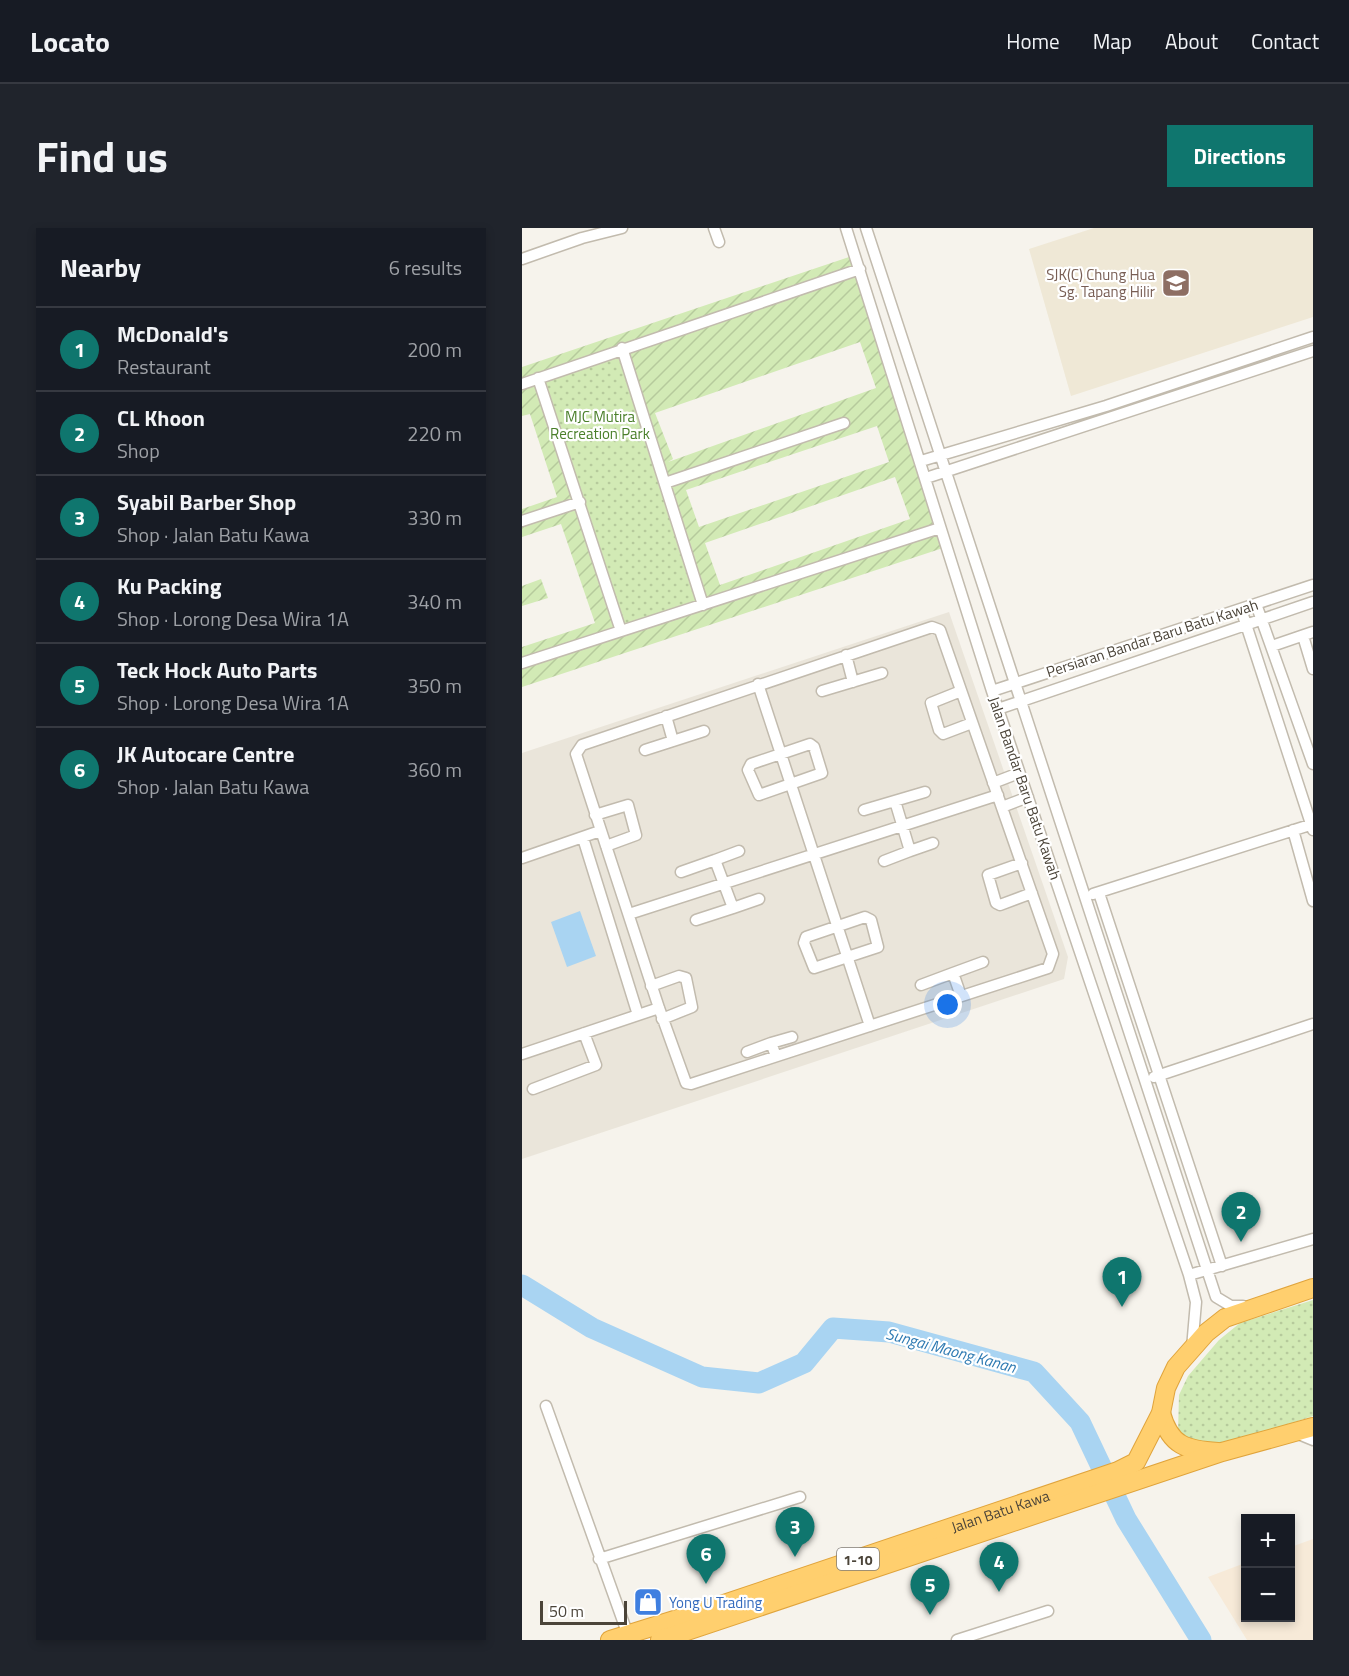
<!DOCTYPE html>
<meta charset="utf-8">
<style>
:root{--surface:#171b24;--page:#20242c;--text:#f1f3f6;--muted:#9ea1a6;--line:#363941;--accent:#0f766e}
body{margin:0;font-family:"Titillium Web",sans-serif;background:var(--page);color:var(--text)}
.controls{position:absolute;right:18px;bottom:18px;display:grid;overflow:hidden;border-radius:0px;box-shadow:0 3px 9px #0003}
.controls button{width:54px;height:54px;display:grid;place-items:center;padding:0;border:0;border-bottom:2px solid var(--line);background:var(--surface);color:var(--text);font:30px sans-serif}
.scale{position:absolute;left:18px;bottom:15px;width:87px;box-sizing:border-box;padding-left:6px;border:3px solid #4b4439;border-top:0;font-size:16px;line-height:21px;white-space:nowrap;color:#4b4439;-webkit-text-stroke:4px #fff;paint-order:stroke}
.you{position:absolute;left:426px;top:777px;width:21px;height:21px;margin:-15px;border:4px solid #fff;border-radius:50%;background:#1a73e8;box-shadow:0 0 0 9px #1a73e833}
.badge{display:grid;place-items:center;width:39px;height:39px;border-radius:50%;background:var(--accent);color:#fff;font-size:20px;font-weight:700}
.pin{position:absolute;translate:-50% -50px;filter:drop-shadow(0 2px 3px #0008)}
.pin::after{content:'';position:absolute;top:32px;width:21px;height:18px;background:inherit;clip-path:polygon(0 0,100% 0,50% 100%)}
.list{margin:0;padding:0;list-style:none}
h2{display:flex;justify-content:space-between;align-items:center;height:78px;margin:0;padding:0 24px;font-size:26px}
h2 small{font-size:20px;font-weight:400;color:var(--muted)}
.list li{display:grid;grid-template-columns:39px 1fr auto;gap:18px;align-items:center;box-sizing:border-box;height:84px;padding:0 24px;border-top:2px solid var(--line)}
.list b{display:block;font-size:22px;white-space:nowrap}
.list p{margin:0;font-size:20px;white-space:nowrap;color:var(--muted)}
.list em{font-size:20px;font-style:normal;color:var(--muted)}
.map{position:relative;flex:none;width:791px;height:1412px;overflow:hidden;border-radius:0px}
header{display:flex;align-items:center;gap:36px;box-sizing:border-box;height:84px;padding:0 30px;background:var(--surface);border-bottom:2px solid var(--line)}
header strong{font-size:28px}
nav{display:flex;gap:33px;margin-inline-start:auto;font-size:21px}
.intro{display:flex;align-items:center;justify-content:space-between;box-sizing:border-box;height:144px;padding:0 36px}
h1{margin:0;font-size:42px}
.button{padding:15px 27px;border-radius:0px;background:var(--accent);color:#fff;font-size:21px;font-weight:700}
main{display:flex;gap:36px;padding:0 36px}
aside{flex:1;background:var(--surface);border-radius:0px;box-shadow:0 3px 9px #0003}
.map>svg:first-child{display:block}
</style>
<header>
<strong>Locato</strong>
<nav><a>Home</a><a>Map</a><a>About</a><a>Contact</a></nav>
</header>
<div class="intro"><h1>Find us</h1><a class="button">Directions</a></div>
<main>
<aside>
<h2>Nearby<small>6 results</small></h2>
<ul class="list">
<li><span class="badge">1</span><div><b>McDonald's</b><p>Restaurant</p></div><em>200 m</em></li>
<li><span class="badge">2</span><div><b>CL Khoon</b><p>Shop</p></div><em>220 m</em></li>
<li><span class="badge">3</span><div><b>Syabil Barber Shop</b><p>Shop · Jalan Batu Kawa</p></div><em>330 m</em></li>
<li><span class="badge">4</span><div><b>Ku Packing</b><p>Shop · Lorong Desa Wira 1A</p></div><em>340 m</em></li>
<li><span class="badge">5</span><div><b>Teck Hock Auto Parts</b><p>Shop · Lorong Desa Wira 1A</p></div><em>350 m</em></li>
<li><span class="badge">6</span><div><b>JK Autocare Centre</b><p>Shop · Jalan Batu Kawa</p></div><em>360 m</em></li>
</ul>
</aside>
<div class="map">
<svg width="791" height="1412" viewBox="0 0 791 1412">
<defs>
<pattern id="grass-dots" width="8" height="8" patternUnits="userSpaceOnUse" patternTransform="scale(1.5)"><rect width="8" height="8" fill="#d2eab5"/><path d="M2 2h.1M6 6h.1" fill="none" stroke="#b6ca9c" stroke-width="1.8" stroke-linecap="round"/></pattern>
<pattern id="garden-furrows" width="10" height="10" patternUnits="userSpaceOnUse" patternTransform="scale(1.5)"><rect width="10" height="10" fill="#d2eab5"/><path d="M-1 1l2-2M0 10L10 0M9 11l2-2" fill="none" stroke="#b6ca9c"/></pattern>
</defs>
<rect width="100%" height="100%" fill="#f6f3ec"/>
<path fill="#eae5da" d="M427,384l119,345 -4,22 -542,180v-406z"/>
<path fill="#f7ead8" d="M791,1311v101h-66l-39,-63 37,-14 1,55h44l1,-71z"/>
<path fill="#efe8d6" d="M572,0h219v89l-242,79 -42,-147z"/>
<path fill="url(#grass-dots)" d="M100,120l81,257 -82,26 -83,-253z
M791,1072v116l-82,27h-40l-13,-10 1,-38 9,-19 31,-36 21,-17z"/>
<path fill="url(#garden-furrows)" fill-rule="evenodd" d="M333,27l91,292 -424,140v-40l73,-24 -34,-99 -39,13v-13l59,-19 40,126 82,-26 -80,-252 -83,29 40,120 -58,19v-12l35,-12 -27,-83 -8,2v-49zM338,114l16,46 -208,74 5,-3 -18,-46zM355,198l12,36 -190,65 -13,-37zM373,249l15,42 -190,66 -15,-42z
M19,351l7,19 -26,8v-20z"/>
<path fill="#a9d4f2" d="M58,683l16,45 -29,11 -16,-45z"/>
<g fill="none" stroke-linecap="round" stroke-linejoin="round">
<path stroke="#a9d4f2" stroke-width="21" d="M0,1057l70,43 110,49 57,6 45,-20 29,-35 56,4 145,40 46,50 46,97 75,121"/>
<g stroke="#c2bbae" stroke-width="13">
<path id="street" d="M192,0l5,14
M324,0l146,463 197,584 7,27 -4,46
M344,0l350,1069 15,9h12
M0,31l60,-21 40,-10
M100,120l81,257
M16,150l83,253
M0,156l338,-115
M399,233l185,-55 207,-69
M404,250l387,-127
M143,255l179,-60
M0,293l58,-19
M734,376l57,160
M719,381l72,221
M410,399l8,3 113,324 -5,14 -357,116 -5,-1 -27,-75 -83,-254 6,-9z
M781,408l10,33
M750,418l41,-14
M324,427l7,27
M0,435l418,-135
M236,456l112,342
M300,463l60,-18
M439,463l-30,12 8,27 4,4 29,-11
M470,463l321,-106
M476,481l315,-107
M151,513l31,-10
M288,516l4,3 8,26 -63,22 -11,-25 3,-6z
M123,522l28,-9 -7,-25
M471,555l26,-10
M480,579l26,-10
M342,582l61,-18
M73,587l33,-10 8,30 -30,11
M771,602l20,71
M61,610l55,177
M388,623l23,-8
M0,630l78,-27
M362,633l26,-10 -15,-50
M500,635l-34,12 8,28 4,2 32,-12
M159,644l34,-12
M577,665l123,373
M571,666l220,-70
M211,680l26,-9
M107,686l369,-119
M343,689l6,3 7,27 -64,21 -10,-25 2,-6z
M174,692l37,-12 -18,-48 24,-9
M399,757l32,-12
M129,758l28,-10 7,2 6,29 -30,12
M439,768l-8,-23 30,-11
M225,824l24,-9
M0,826l137,-46
M254,828l-5,-13 21,-6
M632,849l159,-53
M11,861l63,-24 -12,-32
M667,1047l124,-36
M24,1178l82,229
M774,1205l17,7
M77,1331l201,-62
M435,1412l91,-29"/>
</g>
<g stroke="#e0a43c" stroke-width="20">
<g id="highway">
<path d="M639,1185c9,33 25,37 57,39"/>
<path id="s1" d="M88,1412l96,-30 412,-139 18,-9 25,-49 5,-25 10,-21 30,-34 19,-15 88,-30"/>
<path d="M138,1412l562,-188 91,-25"/>
</g>
</g>
<use href="#street" stroke="#fff" stroke-width="10"/>
<use href="#highway" stroke="#ffcf6e" stroke-width="18"/>
</g>
<defs>
<g id="school-square" transform="scale(1.5)"><rect x="-9" y="-9" width="18" height="18" rx="4" fill="#8d6e63" stroke="#fff"/><path d="M0-5L7-2L0 1L-7-2ZM-4 1L0 2.5L4 1V4Q0 6-4 4Z" fill="#fff"/></g>
<g id="shop-square" transform="scale(1.5)"><rect x="-9" y="-9" width="18" height="18" rx="4" fill="#3f7fe0" stroke="#fff"/><path d="M-5-2.5h2.3a2.7 3.5 0 0 1 5.4 0H5L5.5 6h-11ZM-1.5-2.5h3a1.5 2.3 0 0 0-3 0Z" fill="#fff"/></g>
</defs>
<g fill-rule="evenodd">
<use href="#school-square" x="654" y="55"/>
<use href="#shop-square" x="126" y="1374"/>
</g>
<g text-anchor="middle" dominant-baseline="central" stroke-width="4.5" stroke-linejoin="round" paint-order="stroke">
<rect fill="#fff" stroke="#817c74" stroke-width="1.5" x="315" y="1320" width="42" height="22" rx="4.5"/>
<g font-size="14" font-weight="bold" fill="#4b4439">
<text x="336" y="1331">1-10</text>
</g>
<g font-size="15" fill="#785e54" stroke="#fff" text-anchor="end">
<text x="633" y="46">SJK(C) Chung Hua<tspan x="633" dy="17">Sg. Tapang Hilir</tspan></text>
</g>
<g font-size="15" fill="#4a7f2a" stroke="#fff">
<text x="78" y="188">MJC Mutira<tspan x="78" dy="17">Recreation Park</tspan></text>
</g>
<g font-size="15" fill="#4b4439" stroke="#fff">
<text transform="translate(630 410) rotate(-18)">Persiaran Bandar Baru Batu Kawah</text>
<text transform="translate(503 560) rotate(71)">Jalan Bandar Baru Batu Kawah</text>
<text stroke="none"><textPath href="#s1" startOffset="411">Jalan Batu Kawa</textPath></text>
</g>
<g font-size="15" fill="#366cbe" stroke="#fff" text-anchor="start">
<text x="147" y="1374">Yong U Trading</text>
</g>
<g font-size="16" font-style="italic" fill="#2e7ab2" stroke="#fff">
<text transform="translate(429 1122) rotate(15)">Sungai Maong Kanan</text>
</g>
</g>
</svg>
<div class="controls">
<button>+</button>
<button>−</button>
</div>
<div class="scale">50 m</div>
<div class="you"></div>
<div class="pin badge" style="left:600px;top:1079px">1</div>
<div class="pin badge" style="left:719px;top:1014px">2</div>
<div class="pin badge" style="left:273px;top:1329px">3</div>
<div class="pin badge" style="left:477px;top:1364px">4</div>
<div class="pin badge" style="left:408px;top:1387px">5</div>
<div class="pin badge" style="left:184px;top:1356px">6</div>
</div>
</main>
